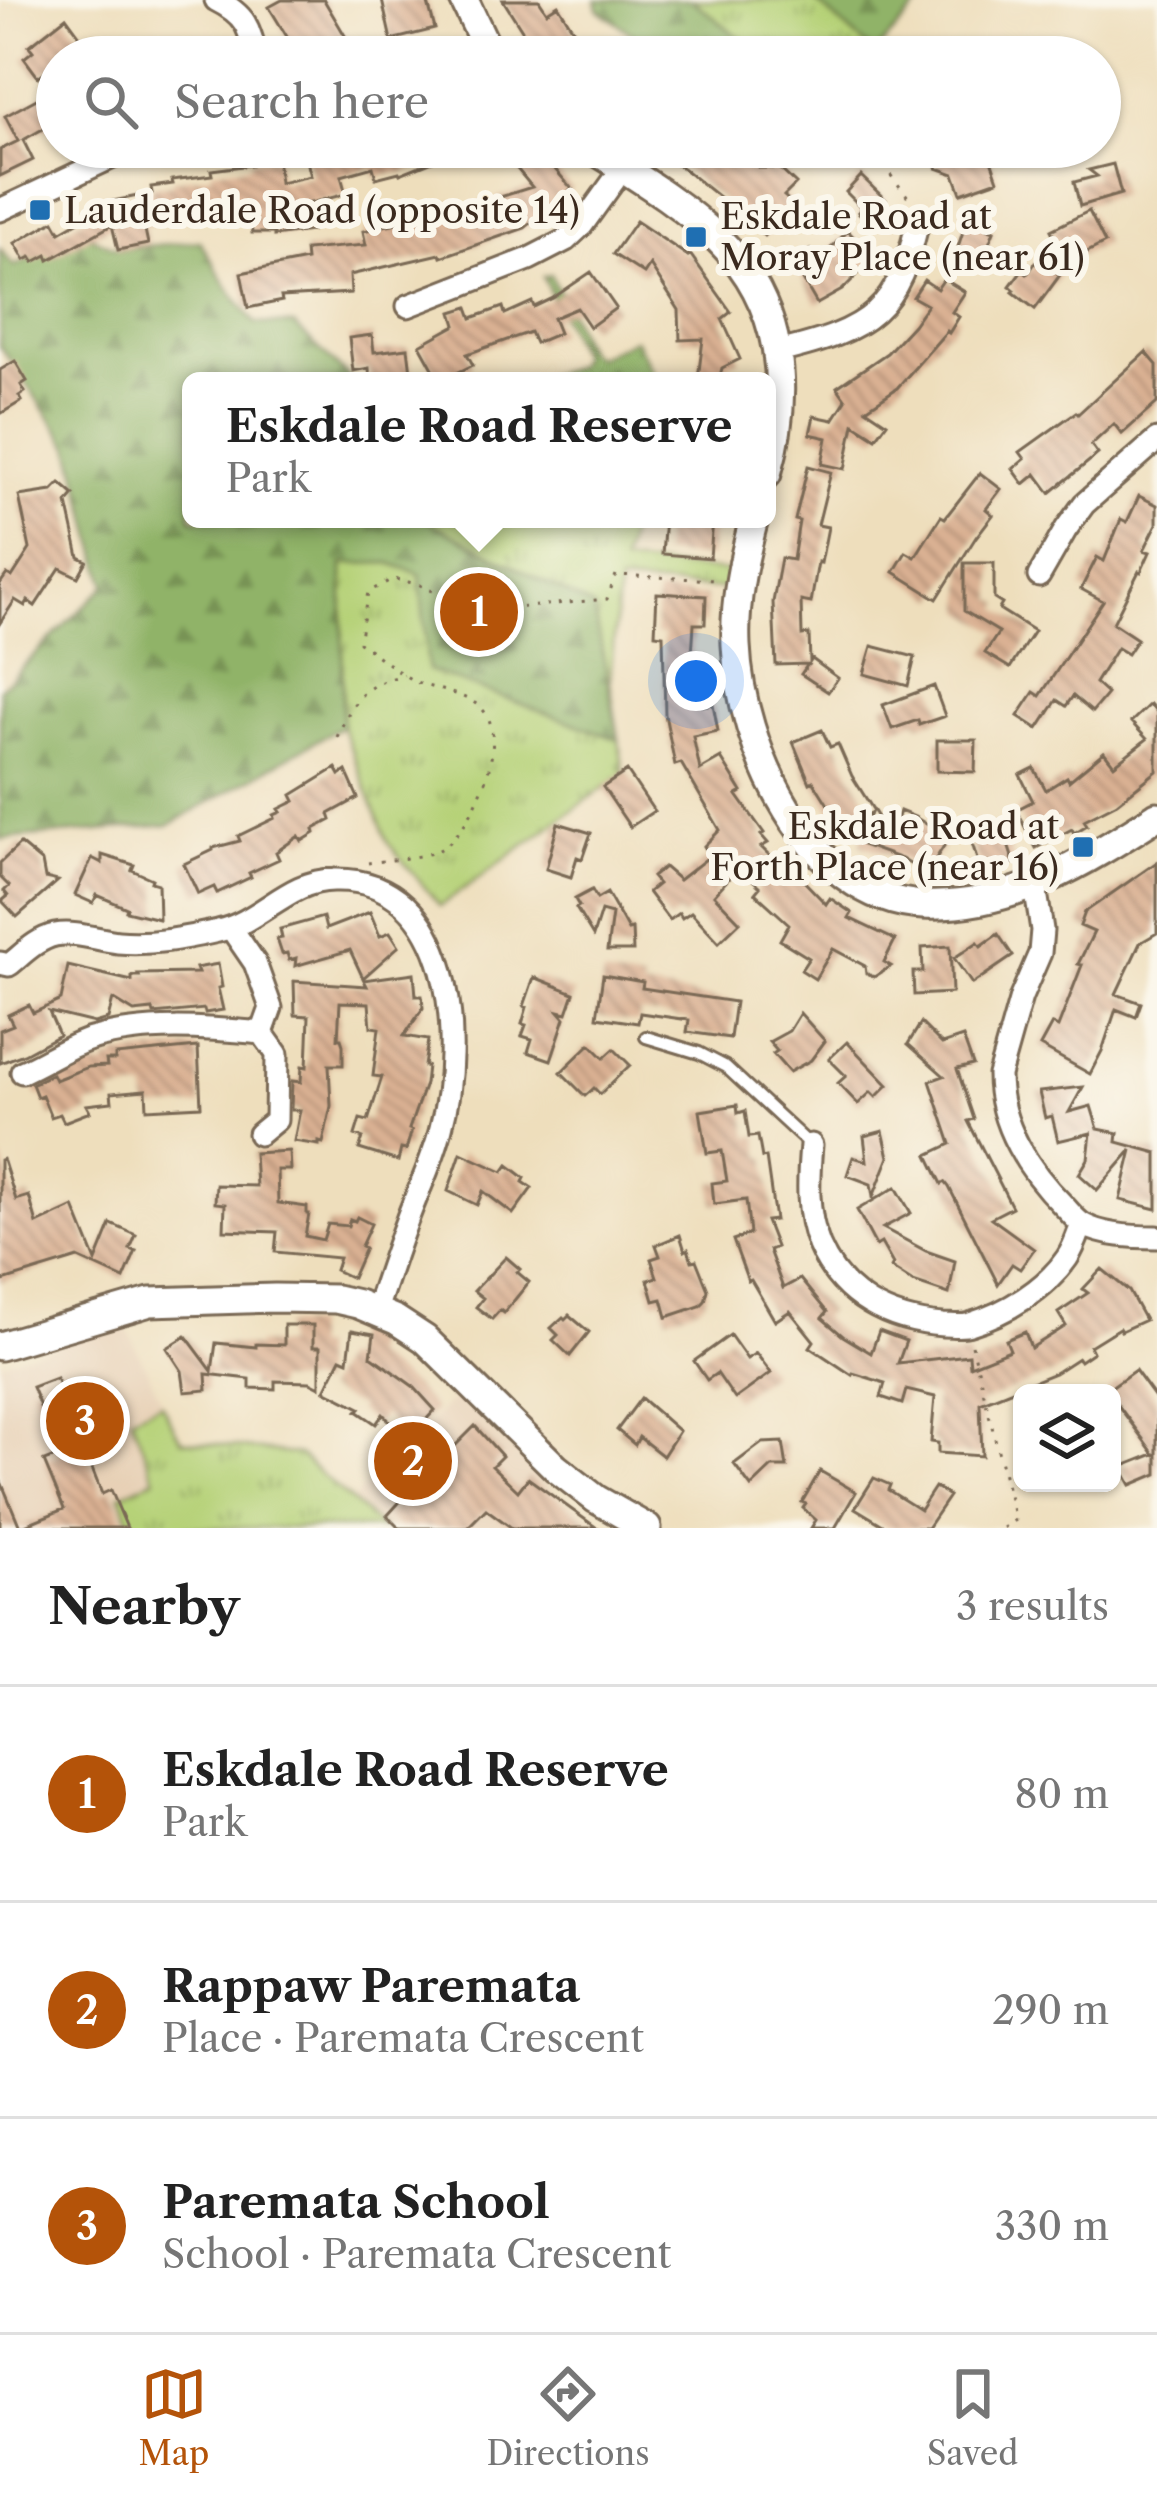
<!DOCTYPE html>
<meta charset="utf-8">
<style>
:root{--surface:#fff;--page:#f6f6f6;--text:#222;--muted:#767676;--line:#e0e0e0;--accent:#b45309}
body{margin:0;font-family:"Libre Caslon Text",serif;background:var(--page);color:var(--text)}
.controls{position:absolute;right:36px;bottom:36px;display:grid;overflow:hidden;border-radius:18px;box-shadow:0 3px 9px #0004}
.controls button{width:108px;height:108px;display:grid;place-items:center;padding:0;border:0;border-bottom:3px solid var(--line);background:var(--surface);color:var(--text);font:60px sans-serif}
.you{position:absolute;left:696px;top:681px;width:42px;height:42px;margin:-30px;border:9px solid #fff;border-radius:50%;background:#1a73e8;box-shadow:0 0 0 18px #1a73e833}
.badge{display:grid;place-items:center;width:78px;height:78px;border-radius:50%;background:var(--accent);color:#fff;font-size:39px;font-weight:700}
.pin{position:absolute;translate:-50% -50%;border:6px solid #fff;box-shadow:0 3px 12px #0006}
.popup{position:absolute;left:182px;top:372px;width:594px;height:156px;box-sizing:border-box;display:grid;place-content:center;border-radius:18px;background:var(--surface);filter:drop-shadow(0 3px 9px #0005);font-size:39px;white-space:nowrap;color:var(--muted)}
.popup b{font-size:45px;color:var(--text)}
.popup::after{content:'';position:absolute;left:50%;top:100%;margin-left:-24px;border:24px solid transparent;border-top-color:var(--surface)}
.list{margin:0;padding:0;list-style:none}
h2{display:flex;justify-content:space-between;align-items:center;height:156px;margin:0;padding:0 48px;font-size:51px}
h2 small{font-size:39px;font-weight:400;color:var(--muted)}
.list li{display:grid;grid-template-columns:78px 1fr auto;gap:36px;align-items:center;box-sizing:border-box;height:216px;padding:0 48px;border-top:3px solid var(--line)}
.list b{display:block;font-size:45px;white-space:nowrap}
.list p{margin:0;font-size:39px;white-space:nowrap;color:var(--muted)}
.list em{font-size:39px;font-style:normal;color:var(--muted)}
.icon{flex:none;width:66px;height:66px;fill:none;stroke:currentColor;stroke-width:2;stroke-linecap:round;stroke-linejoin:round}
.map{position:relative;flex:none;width:1157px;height:1528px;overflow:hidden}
.search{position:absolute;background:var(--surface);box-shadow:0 3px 9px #0004;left:36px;right:36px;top:36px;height:132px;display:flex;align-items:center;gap:30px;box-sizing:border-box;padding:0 42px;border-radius:66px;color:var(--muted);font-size:45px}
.sheet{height:804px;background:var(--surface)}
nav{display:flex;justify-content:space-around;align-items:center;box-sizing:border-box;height:168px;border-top:3px solid var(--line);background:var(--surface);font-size:33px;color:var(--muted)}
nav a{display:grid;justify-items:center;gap:6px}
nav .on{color:var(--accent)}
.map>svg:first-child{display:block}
</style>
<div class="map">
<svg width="1157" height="1528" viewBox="0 0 1157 1528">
<defs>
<pattern id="grass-tufts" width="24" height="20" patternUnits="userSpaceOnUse" patternTransform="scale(3)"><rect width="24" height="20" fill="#b5d177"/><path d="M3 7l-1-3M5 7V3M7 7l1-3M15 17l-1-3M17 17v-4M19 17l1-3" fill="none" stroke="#94aa61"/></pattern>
<pattern id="forest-firs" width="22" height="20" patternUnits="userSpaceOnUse" patternTransform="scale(3)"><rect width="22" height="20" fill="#90b368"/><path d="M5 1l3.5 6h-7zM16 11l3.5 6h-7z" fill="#779255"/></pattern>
<pattern id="building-back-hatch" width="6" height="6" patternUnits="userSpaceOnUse" patternTransform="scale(3)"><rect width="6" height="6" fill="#dab193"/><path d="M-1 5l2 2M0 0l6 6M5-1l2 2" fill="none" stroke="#b29077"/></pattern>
</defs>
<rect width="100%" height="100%" fill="#fbf7ec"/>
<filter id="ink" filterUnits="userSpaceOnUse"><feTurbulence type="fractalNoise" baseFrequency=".00833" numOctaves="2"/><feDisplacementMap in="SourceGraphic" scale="24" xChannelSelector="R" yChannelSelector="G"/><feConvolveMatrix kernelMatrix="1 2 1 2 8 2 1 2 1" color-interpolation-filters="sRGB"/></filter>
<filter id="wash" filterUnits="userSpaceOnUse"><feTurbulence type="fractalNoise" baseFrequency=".004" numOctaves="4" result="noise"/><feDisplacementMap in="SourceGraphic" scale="48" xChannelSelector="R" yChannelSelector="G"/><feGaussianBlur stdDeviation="2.7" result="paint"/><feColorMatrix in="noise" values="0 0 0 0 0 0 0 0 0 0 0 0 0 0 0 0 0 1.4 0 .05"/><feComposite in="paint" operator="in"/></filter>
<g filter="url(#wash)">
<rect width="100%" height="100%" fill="#eedebc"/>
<path fill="#e7d0b5" d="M124,1323l57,117 118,15 53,45 106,-106 98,99 53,35h-609v-165z"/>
<path fill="url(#grass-tufts)" stroke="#787e4a" stroke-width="3" d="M692,0h122l61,53 -3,4h-108z
M346,519h287l-11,44 106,8 -3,18 -106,-6 -9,98 14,92 -184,133 -52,-63 -46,-116 1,-205z
M161,1403l20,37 118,15 83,73h-249l-13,-33 35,-16 -24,-62z"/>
<path fill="url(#forest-firs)" stroke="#666e43" stroke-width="3" d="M596,0h96l72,57h-100l-66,-48z
M814,0h110l-49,53z
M85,234l34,15 81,-8 26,44 29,38 39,2 59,56h-162v138h233l170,89 25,132 -191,-70 -8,-96 -30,-11 -47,1 -1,162 -173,99 -169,14v-150l106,-104 -35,-137 -71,-102v-97l14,17z
M551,275l37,78 8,4 39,-18 22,42h-126l44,-15 5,-10 -37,-79z"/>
<g id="blocks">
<path fill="url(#building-back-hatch)" d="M282,0h42l23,39 4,18h-59l-3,-17 -20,-33z
M382,0h45l8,29 -44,11z
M503,0h36l8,12 11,-7 32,52h-51z
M66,17l14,19 -19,14 5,6 -9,1v6l-19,14 -14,-19 9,-7 -4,-5z
M57,88v33l-34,19 10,20 -33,16v-26l18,-9 -13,-25z
M341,147h45l2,8 22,-8 55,1 -65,26 -1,-2 -23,6 -3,-11 -32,9 5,18 -40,10 5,27 -37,5v-3h-22l-1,-16 -33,4 -1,-6 -73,10 4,19 -30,6 -6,-25 -63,35 -2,-5 -13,7 -3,-5 -6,3 -10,-17 39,-22 6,11 40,-23 -1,-5 53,-11 -1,-6 22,-3 -1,-4 40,-5 -1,-5 40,-5 -1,-4 27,-3 3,25 31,-7 -5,-18 36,-9z
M499,147h37l36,42 -47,39 -84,29 -1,-3 -90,21 1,18 -70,4 1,4 -34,7 -7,-35 65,-13 -1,-10 61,-5 -3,-14 64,-15 -2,-5 27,-10 4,10 76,-24z
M650,147h84l26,21h19l17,16 -12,12 10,9 -30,31 -33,-31 -1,1 -46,-37z
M944,149l29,10 16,-5 9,26 -37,13 -7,-19 -17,-6z
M1113,164l8,30 -41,12 -6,-24 23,-6 -8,-6z
M861,176l25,24 -7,8 4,3 -13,13 -12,-12 4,-4 -16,-16z
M1089,211l16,32 -38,19 -16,-32z
M968,216l16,7 -2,3 12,5 -9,23 -4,-2 -5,12 -21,-8z
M636,221l52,35 2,-2 41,58 -9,7 18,40 -18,9 -3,13 -21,-2 5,-40 -23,1 -1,-30 -29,-45 -6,9 -31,-20z
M848,231l26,27 -32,32 -25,14 -25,-43 18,-11 7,12z
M1038,259l22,16 -25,34 -22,-17 2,-2 -5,-4 12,-16 5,4z
M591,272l25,36 -26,19 -13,-19 -24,10 6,15 -24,10 -5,-11 -63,22 6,11 -33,16 -20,-36 36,-20 -4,-13 16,-5 4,11 31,-11 2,7 27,-12 2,5 19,-9z
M944,279l21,13 -13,20 7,5 -10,16 -2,-2 -50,57 -31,21 21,14 -11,15 -22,-14 -9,45 -23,-5 5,-26 -17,-4 4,-18 19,4 13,-20 -9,-13 50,-34 26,-28 14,-20 -14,-8 11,-17 13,9z
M372,335l2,17 34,-4 4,33h-42l-1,-13 -16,3 -4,-33z
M1146,352l11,13v38l-35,31 -8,-10 -23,21 7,9 -48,39 -14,-19 -12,10 -11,-15 12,-10 -5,-7 56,-40 2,2z
M15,361l12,20 -6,4 4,7 -6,4 3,5 -22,13v-44z
M808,466l23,6 -13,53 10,2 -7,36 -3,-1 -7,41 -10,-2 1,34 7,-1 1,28 2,-3 26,19 -10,14 -27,-18 7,-10 -32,1 -3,-63 8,-44 12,2 6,-39 -4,-1z
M980,473l21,16 -15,20 7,6 -17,22 -39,62 -43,-27 12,-20 9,5 26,-41 4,2z
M60,483l14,12 -7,8 12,54 8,4 -9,16 -18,-9 -25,38 -7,-5 -3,5 -10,-6 -15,23v-39l7,-10 5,3 18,-28 -11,-53 33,-5z
M1139,496l18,9v19l-13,26 6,2 -9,20 -2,-1 -26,52 24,16 -10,15 -10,-6 -22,35 12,11 -15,18 -19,-16 -7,10 -9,-6 -19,29 -20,-13 16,-24 6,4 63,-95 -22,-12 16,-32 7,4 17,-42 6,3z
M665,519h48l-3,39 -48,-4z
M964,563h30v36l8,5 -3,5 35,22 -24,37 -25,-15 14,-21 -35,-21z
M657,593l49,3 -1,28h-11l-2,30h10v52l11,-2 5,27 -25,5 7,34 21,-12 21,34 -5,3 27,38 -3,2 7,8 -7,4 31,30 3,-5 31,32 4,-6 22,15 -3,5 46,22 -11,22 7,4 -17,11 -8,-4 -1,-7 -32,-17 -18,30 -14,-9 8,-12 -29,-18 9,-16 -34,-31 5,-6 -21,-20 -25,28 26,27 -21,20 -28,-30 -9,6 -3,-5 -10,7 -21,-28 10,-8 -6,-7 12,-10 15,13 31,-24 -6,-10 16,-16 -39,-67 -6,2 -10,-51 -2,-79 -8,-1z
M872,646l43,11 -7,29 -44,-12z
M934,686l11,30 -26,9 -1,-5 -26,9 -9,-24z
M1150,704l7,8v59l-40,32 -33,17 3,5 -13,8 -2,-4 -36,19 -20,-38 17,-9 -13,-26 14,-7 12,22 21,-13 2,4 35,-29 10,13 33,-26 -16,-17z
M822,730l8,17 8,-3 14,32 39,62 9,-27 15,6 34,21 -23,36 -24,-15 -42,-15 11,-31 -27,17 -31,-49 -3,2 -17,-41z
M937,740h39l-1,32 -38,-1z
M336,768l4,7 6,-4 12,27 -29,16 2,6 -17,9 1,4 -13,8 -3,-5 -23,16 3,7 -30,14 2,4 -34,16 -3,-6 -16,7 -14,-30 29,-14v-2l27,-7 -2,-5 37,-18 -1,-3 7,-3 -2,-3 16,-8 -3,-6z
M627,771l27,40 -24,16 -27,-40z
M558,823l33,10 -9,26 -5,-2 -6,20 -25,-8z
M1001,823l13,40 -24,7 -2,-7 -9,3 -10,-33z
M20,844l22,18 3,16 13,3 -41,36 -15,-16 6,-5 -4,-5 5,-5 -9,-9v-14z
M102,855l32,10 -2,5 20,9 -1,3 7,2 1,35 -33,-8 1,-3 -30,-13 -4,8 -18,-8 17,-37 10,5z
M1157,862v71l-17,10 -24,51 25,9 -5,14 -20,-8 -14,42 -12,23 -50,-28 12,-22 6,3 24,-62 -4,-1 16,-32 -14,-6 5,-14z
M592,890l5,9 10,-6 21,37 4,-1 1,22h-26l5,-37 -11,-3 -8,25 -17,-28 3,-2 -4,-7z
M370,912l10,24 10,-4 9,14 -36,32 -13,-28 -55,16 1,-8 -7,2 -2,-7 -5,1 -5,-15 5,-1 -2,-9 43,-12 3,12z
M998,934l15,22 -41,28 -18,-26 24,-16 3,4z
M950,946l2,47 -38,2 -1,-23h10l-1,-24z
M218,964l4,23 -4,1 5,22 -18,3 -1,-4 -50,5 -1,-4 -19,2 -21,-13 -5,20 -14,4 -45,-11 10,23 -35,19 -24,9v-33l13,-5 -5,-10 21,-10 4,8 28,-13 7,-34 64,15v-5h7l-1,-2 60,-1 -2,-5z
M414,973l2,23h6l1,12 -19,28 24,4 -4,26h3l-2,18 -16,45 3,1 -6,20 -5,-1 -3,12 -39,-12 4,-11 -8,-3 5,-16 8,2 14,-44 -9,-1 6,-48 -8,-1 -2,-24 -29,-1 -2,37h3l2,6v20h-14l2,41 -8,37 -4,-1v3l-25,-4 6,-31h-9l1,-29 9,1 1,-16 5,1 2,-51 -14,-1 -1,-34 73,5 -3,-6z
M603,975l40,7 -1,6 93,14 -5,36 -43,-6 2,-12 -49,-7 -2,10 -41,-6z
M534,977l40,16 -7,20 -8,-2 6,7 -14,42 -23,-8 4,-13 -10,-3 4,-11 -4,-1 5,-17 -3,-1z
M800,1013l25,28 -14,19 -22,12 -16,-18 4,-3 -8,-9 20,-11z
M921,1023l21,21 21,-7 10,28 -16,4 17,50 -6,2 44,86 -21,11 43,31 -14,20 -8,-5 -14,20 -49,-97 -4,-5 -3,2 -14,-29 23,-11 -21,-63 14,-5 -36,-32z
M847,1042l41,43 -12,12 -5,-5 -13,12 -20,-21 8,-7 -17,-17z
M590,1044l14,14 10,-9 16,16 -30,29 -6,-6 -9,8 -24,-24z
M198,1047l3,59 -54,3 -1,-19 -35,3 1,9 -26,3 4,7 -26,10 -4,-8 -9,3 -9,-22 -5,2 -5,-13 20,-10 3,6 33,-13 19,-1 -1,-6h9v-5z
M1083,1087l-14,25 22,-6 7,23 20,4 -1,9 40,11v56l-37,-9 12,-50 -35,40 -18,-16 9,-15 3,-26 -33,8 -6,-25 -7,2 -6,-26z
M737,1105l1,8 7,-2 4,26 9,-1 4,22 4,-1 9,63 -9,1 10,26 -7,3 14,38 17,-9 27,33 -5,6 21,18 28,17 8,-22 27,10 -8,22 71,-8 1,11 40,-16 -4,-10 19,-8 6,16 35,-22 -8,-13 30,-20 -5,-4 19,-20 27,22 16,29 -24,11 -2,-3 -29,18 3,6 -13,9 -2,-3 -23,15 -75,30 2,53 -44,-3v-10l-7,-1 4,-45 -29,-7 -4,14 -21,-7 4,-14 -32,-10 -1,2 -42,-28 4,-6 -24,-30 -15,10 -24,-41 -3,1 -15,-41 17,-6 -4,-34 -32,4 -2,-21 15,-2 -5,-30 -15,2 -7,-42z
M883,1131l6,26 -16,40 -2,-13 -24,-9 6,-18 14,4 -3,-25z
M289,1151l1,19h-13l1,33 29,4v7h2l-4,22 18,4 5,-16 20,2 2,-7 5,2 2,-4 14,7 -10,22 4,2 -13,30 -17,-8 4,-12 -64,-6 2,-20 -53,-2 1,-26 -10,-1 1,-18 40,1 -2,-33z
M461,1153l42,19 5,-7 17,13 -2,4 9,6 -19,26 -30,-23 -6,14 -29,-14z
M3,1159l13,41 13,-4 8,28 37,-17 22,54 15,-37 25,11 -6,14 6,2 -12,28 -46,-21 -78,24v-122z
M896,1187l15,26 -28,15 43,23 29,10 -6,33 -36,-12 -22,-14 2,-4 -12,-21 -5,3 -19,-36z
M680,1235l5,16 3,-2 4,12 4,-1 12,30 -3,11 -5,5 -33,11 -5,-18 -8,2 -6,-21 9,-3 -6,-18 9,-3 -4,-11z
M506,1257l14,12 -3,3 12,10 -25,31 -4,-3 -8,9 -16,-12 7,-9 -9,-7z
M569,1315l20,17 -19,24 -17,-16 5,-5 -7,-7 12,-11 2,2z
M284,1325h29v22h7v40l-10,-5 -35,-1v8l-25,-1v-9l-44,-5 1,16 -22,2 -3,-21 -15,-23 19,-12 26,35 4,-28 40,4v-3l28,1z
M352,1330l22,4 -3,22 43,31 21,23 -13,14 28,27 25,-25 27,30 -10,10 26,25 10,-13 69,50h-85l-26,-19 -19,19h-68l-12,-12 20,-22 -22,-22 27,-28 -29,-30 -7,10 -19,-13 3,-3 -35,-18 16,-32 7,3z
M730,1335l17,24 9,-6 15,20 -36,26 -18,-26 -10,7 -13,-19z
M1135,1370l22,30v74l-26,11 -10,-18 33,-13 -42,-57v-4l-5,-3z
M56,1378l46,116 9,-4 16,38h-127v-49l20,48 44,-18 -20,-48 16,-6 -28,-68z
M641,1398l38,33 -16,25 -24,-19 -4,8 -18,-15z
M783,1442l4,25h-15l-21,20 -17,-23 28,-21z
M820,1471l36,21 -21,36h-24l5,-8 -13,-12 3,-4 -4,-2z
M874,1478l16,7 -2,5 32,20 15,-23 14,9 -22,32h-39l-33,-20z"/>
</g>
</g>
<g filter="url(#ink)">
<use href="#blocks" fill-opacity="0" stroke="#7a6955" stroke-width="3"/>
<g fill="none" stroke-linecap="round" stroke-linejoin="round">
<g stroke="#7a6955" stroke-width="16">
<path id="service" d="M646,1037l53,16 27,14 84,78"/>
</g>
<g stroke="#7a6955" stroke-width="27">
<path id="minor" d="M216,0c30,15 33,27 40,57
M463,57l23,-11
M0,210l119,-56 22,-7
M408,306l121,-47 37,-19 16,-15 41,-57
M778,352c92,-22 121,-40 141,-136
M1039,576l27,-47 18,-25 73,-64
M1035,886l7,44 -2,23 -19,44 -22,78c0,50 30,96 64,130 6,6 13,16 21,20 20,11 50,12 73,12
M231,928l24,35 16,45 -9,25 15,21 -1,66 -17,14
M0,963l9,2c14,-11 28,-26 46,-30 21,-4 43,5 63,7 35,3 67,-4 100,-11 43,-9 70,-51 116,-51 122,-3 130,163 107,248 -8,33 -24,64 -35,95 -11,29 -20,58 -30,87
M22,1072c23,-10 46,-26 69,-33 54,-16 115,-11 171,-6
M811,1145c-3,35 -5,67 8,100 22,52 70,76 124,80 9,0 19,2 27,-1 36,-11 76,-35 97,-66 7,-10 11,-23 15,-34"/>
</g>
<g stroke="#7a6955" stroke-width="33">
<path id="tertiary" d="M464,0l22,46 8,11
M590,147c44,28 92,56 129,93 65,64 72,150 48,234
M754,519c-11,42 -20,82 -18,126 4,100 71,254 187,260 89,4 162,-43 234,-89
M0,1346l150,-44 125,-4 61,1 22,5 38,16 29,19 131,129 40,31 51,29"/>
</g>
<path stroke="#7a6955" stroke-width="3" stroke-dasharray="3 9" stroke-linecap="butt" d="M868,147l41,51
M337,737c17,-38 25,-52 67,-62
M368,863c19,-3 57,-5 73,-14 31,-18 72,-112 40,-141 -13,-13 -43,-18 -60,-24 -22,-9 -43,-29 -62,-42l9,-50 25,-13 25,5 47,23 41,2 101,-10 9,-24 100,5
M972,1345l43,175 -12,8"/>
<use href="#service" stroke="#fff" stroke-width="10"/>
<use href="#minor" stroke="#fff" stroke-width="21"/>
<use href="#tertiary" stroke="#fff" stroke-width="27"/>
</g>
</g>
<g fill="#1f6fb2" stroke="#fbf7ec" stroke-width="4.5">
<rect x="28" y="198" width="24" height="24" rx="6"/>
<rect x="684" y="225" width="24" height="24" rx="6"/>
<rect x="1071" y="835" width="24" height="24" rx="6"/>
</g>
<g text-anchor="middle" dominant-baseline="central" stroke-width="12" stroke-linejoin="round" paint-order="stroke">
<g font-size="36" fill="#3b2a1e" stroke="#fbf7ec" text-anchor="start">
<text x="64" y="210">Lauderdale Road (opposite 14)</text>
<text x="720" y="216">Eskdale Road at<tspan x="720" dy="41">Moray Place (near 61)</tspan></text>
<text x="1059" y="826" text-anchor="end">Eskdale Road at<tspan x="1059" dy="41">Forth Place (near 16)</tspan></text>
</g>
</g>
</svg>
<div class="controls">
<button><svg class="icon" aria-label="layers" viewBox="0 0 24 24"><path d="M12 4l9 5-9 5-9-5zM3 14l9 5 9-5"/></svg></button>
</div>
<div class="you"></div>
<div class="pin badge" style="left:479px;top:612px">1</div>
<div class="popup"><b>Eskdale Road Reserve</b>Park</div>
<div class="pin badge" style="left:413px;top:1461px">2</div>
<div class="pin badge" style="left:85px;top:1421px">3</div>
<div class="search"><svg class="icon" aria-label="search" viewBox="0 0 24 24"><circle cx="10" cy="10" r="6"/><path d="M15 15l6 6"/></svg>Search here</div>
</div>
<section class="sheet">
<h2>Nearby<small>3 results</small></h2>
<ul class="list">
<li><span class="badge">1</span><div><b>Eskdale Road Reserve</b><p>Park</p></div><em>80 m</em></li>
<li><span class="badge">2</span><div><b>Rappaw Paremata</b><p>Place · Paremata Crescent</p></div><em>290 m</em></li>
<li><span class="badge">3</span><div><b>Paremata School</b><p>School · Paremata Crescent</p></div><em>330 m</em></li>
</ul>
</section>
<nav>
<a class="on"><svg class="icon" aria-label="map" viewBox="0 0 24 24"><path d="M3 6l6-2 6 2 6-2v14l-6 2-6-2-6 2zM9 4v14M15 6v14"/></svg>Map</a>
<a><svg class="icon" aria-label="directions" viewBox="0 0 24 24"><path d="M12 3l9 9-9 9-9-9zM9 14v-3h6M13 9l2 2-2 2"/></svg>Directions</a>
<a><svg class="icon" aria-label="saved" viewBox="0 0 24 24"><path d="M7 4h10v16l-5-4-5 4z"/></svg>Saved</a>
</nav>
